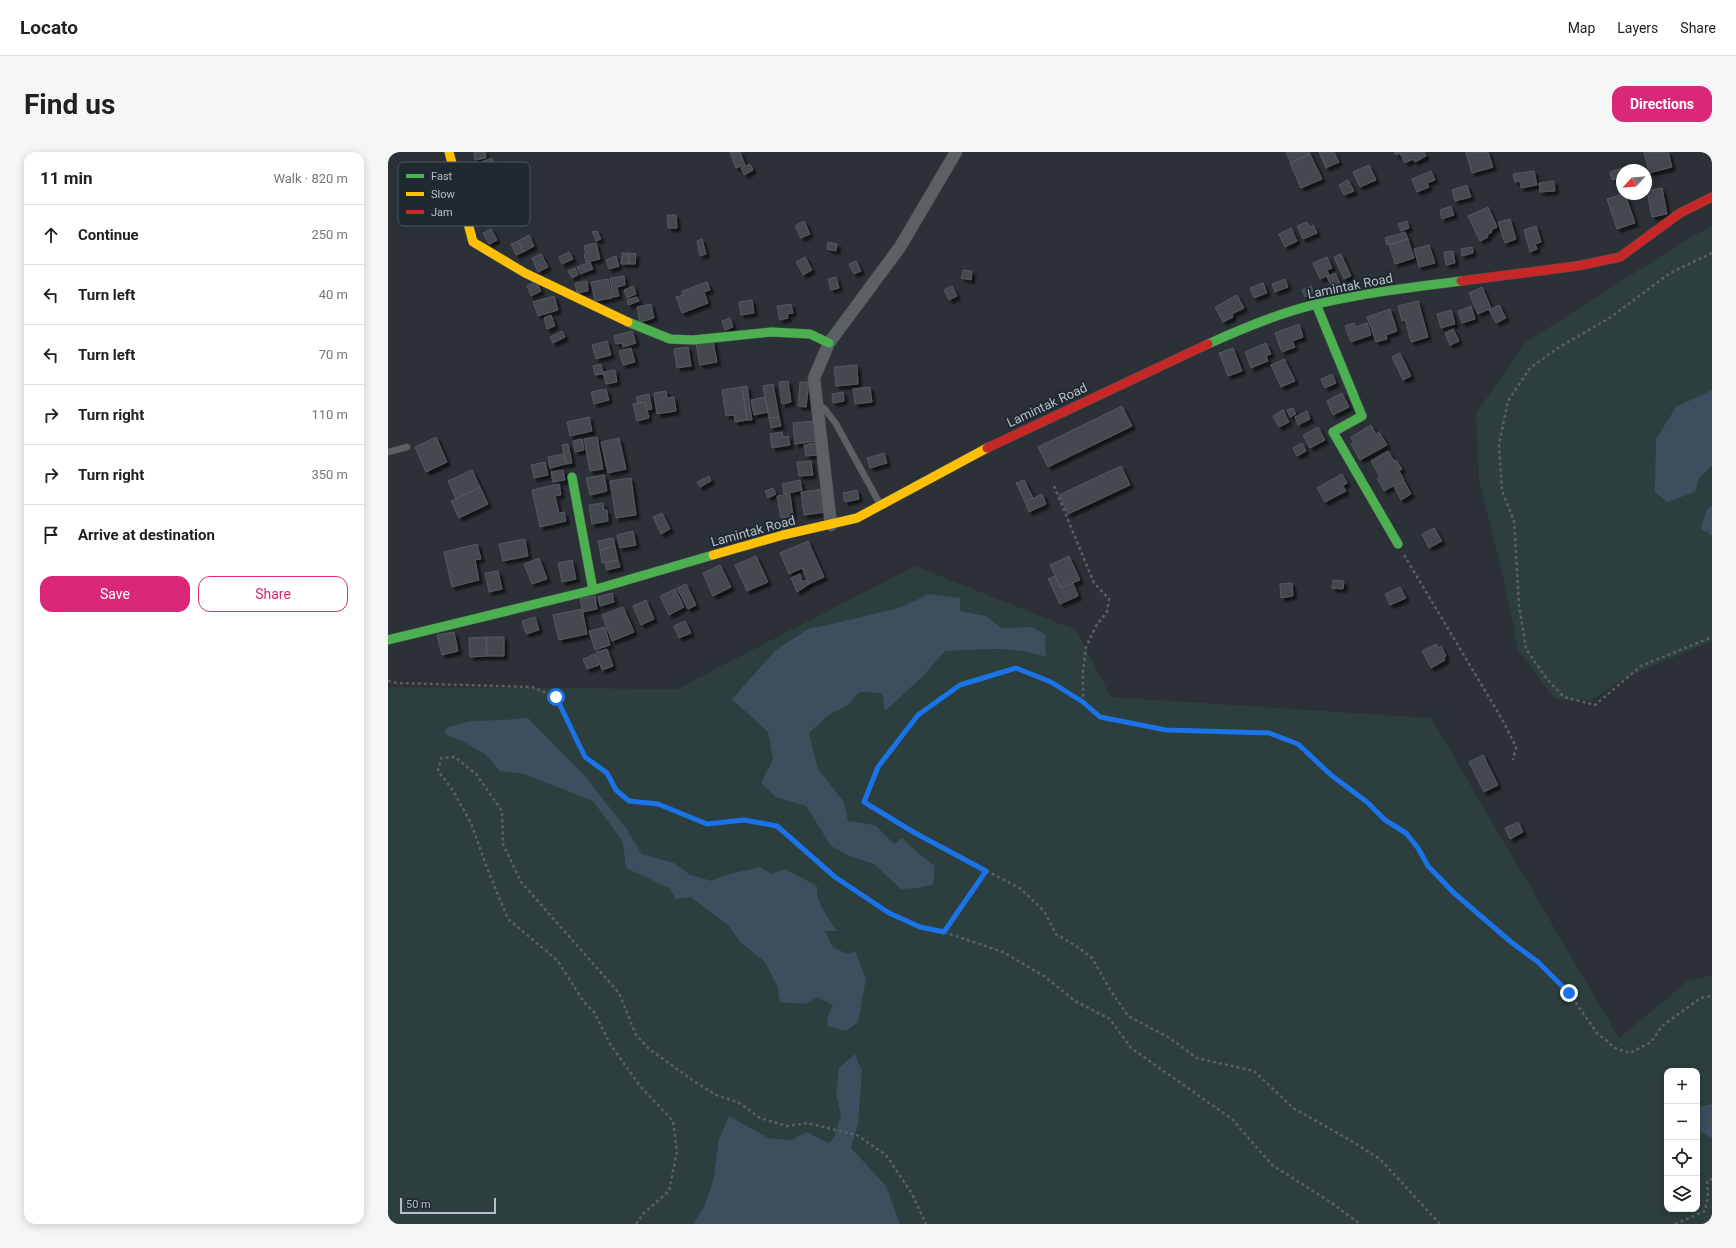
<!DOCTYPE html>
<meta charset="utf-8">
<style>
:root{--surface:#fff;--page:#f6f6f6;--text:#202124;--muted:#757577;--line:#e0e0e0;--accent:#db2777}
body{margin:0;font-family:Roboto,sans-serif;background:var(--page);color:var(--text)}
.controls{position:absolute;right:12px;bottom:12px;display:grid;overflow:hidden;border-radius:8px;box-shadow:0 2px 10px #0003}
.controls button{width:36px;height:36px;display:grid;place-items:center;padding:0;border:0;border-bottom:1px solid var(--line);background:var(--surface);color:var(--text);font:20px sans-serif}
.compass{position:absolute;left:1228px;top:12px;width:36px;height:36px;border-radius:50%;background:var(--surface);box-shadow:0 2px 10px #0003;rotate:244deg}
.scale{position:absolute;left:12px;bottom:10px;width:96px;box-sizing:border-box;padding-left:4px;border:2px solid #b6bfc7;border-top:0;font-size:11px;line-height:14px;white-space:nowrap;color:#b6bfc7;-webkit-text-stroke:3px #1f2931;paint-order:stroke}
.stop{position:absolute;width:12px;height:12px;margin:-9px;border:3px solid #1a73e8;border-radius:50%;background:#fff}
.stop.end{background:#1a73e8;border-color:#fff;box-shadow:0 1px 4px #0008}
.list{margin:0;padding:0;list-style:none}
h2{display:flex;justify-content:space-between;align-items:center;height:52px;margin:0;padding:0 16px;font-size:17px}
h2 small{font-size:13px;font-weight:400;color:var(--muted)}
.list li{display:grid;grid-template-columns:26px 1fr auto;gap:12px;align-items:center;box-sizing:border-box;height:60px;padding:0 16px;border-top:1px solid var(--line)}
.list b{display:block;font-size:15px;white-space:nowrap}
.list em{font-size:13px;font-style:normal;color:var(--muted)}
.actions{display:flex;gap:8px;padding:12px 16px}
.actions a{flex:1;padding:9px 0;border:1px solid var(--accent);border-radius:12px;text-align:center;font-size:14px;color:var(--accent)}
.actions .main{background:var(--accent);color:#fff}
.icon{flex:none;width:22px;height:22px;fill:none;stroke:currentColor;stroke-width:2;stroke-linecap:round;stroke-linejoin:round}
.map{position:relative;flex:none;width:1324px;height:1072px;overflow:hidden;border-radius:12px}
header{display:flex;align-items:center;gap:24px;box-sizing:border-box;height:56px;padding:0 20px;background:var(--surface);border-bottom:1px solid var(--line)}
header strong{font-size:19px}
nav{display:flex;gap:22px;margin-inline-start:auto;font-size:14px}
.intro{display:flex;align-items:center;justify-content:space-between;box-sizing:border-box;height:96px;padding:0 24px}
h1{margin:0;font-size:28px}
.button{padding:10px 18px;border-radius:12px;background:var(--accent);color:#fff;font-size:14px;font-weight:700}
main{display:flex;gap:24px;padding:0 24px}
aside{flex:1;background:var(--surface);border-radius:12px;box-shadow:0 2px 10px #0003}
.map>svg:first-child{display:block}
</style>
<header>
<strong>Locato</strong>
<nav><a>Map</a><a>Layers</a><a>Share</a></nav>
</header>
<div class="intro"><h1>Find us</h1><a class="button">Directions</a></div>
<main>
<aside>
<h2>11 min<small>Walk · 820 m</small></h2>
<ul class="list">
<li><svg class="icon" aria-label="ahead" viewBox="0 0 24 24"><path d="M12 20V5M6 11l6-6 6 6"/></svg><div><b>Continue</b></div><em>250 m</em></li>
<li><svg class="icon" aria-label="left" viewBox="0 0 24 24"><path d="M17 20v-9H6M10 6l-5 5 5 5"/></svg><div><b>Turn left</b></div><em>40 m</em></li>
<li><svg class="icon" aria-label="left" viewBox="0 0 24 24"><path d="M17 20v-9H6M10 6l-5 5 5 5"/></svg><div><b>Turn left</b></div><em>70 m</em></li>
<li><svg class="icon" aria-label="right" viewBox="0 0 24 24"><path d="M7 20v-9h11M14 6l5 5-5 5"/></svg><div><b>Turn right</b></div><em>110 m</em></li>
<li><svg class="icon" aria-label="right" viewBox="0 0 24 24"><path d="M7 20v-9h11M14 6l5 5-5 5"/></svg><div><b>Turn right</b></div><em>350 m</em></li>
<li><svg class="icon" aria-label="arrive" viewBox="0 0 24 24"><path d="M6 21V4h12l-3 4 3 4H6"/></svg><div><b>Arrive at destination</b></div></li>
</ul>
<div class="actions"><a class="main">Save</a><a>Share</a></div>
</aside>
<div class="map">
<svg width="1324" height="1072" viewBox="0 0 1324 1072">
<defs>
<filter id="shadow"><feDropShadow dx="3.5" dy="3.5" stdDeviation="1" flood-color="#0009"/></filter>
</defs>
<rect width="100%" height="100%" fill="#2c3137"/>
<path fill="#2c3e3d" fill-rule="evenodd" d="M1324,74v415l-89,38 -32,21 -36,-1 -37,-49 -14,-69 -25,-100 -3,-68 50,-71 160,-102z
M527,414l161,64 35,67 320,21 188,320 69,-57 24,-6v249h-1324v-537l289,2zM1279,919h30v138h-30z"/>
<path fill="#3c4f5e" d="M1324,238v77h-2l-11,12 -4,13 -28,10 -12,-10 1,-53 20,-32z
M1324,354v29l-3,1v-4l-6,-1 -2,-3 6,-19z
M541,442l31,4v13l26,5 15,12 30,-1 14,7 1,23c-32,-12 -68,-7 -101,-6l-22,25 -38,35 -3,-18 -23,-1 -11,13 -21,11 -18,17 9,36 26,33 4,19 27,4 19,19 8,-6 16,15 17,13 -2,18 -14,4 -18,1 -27,-25 -24,-8 -19,-10 -25,-40 -30,-9 -15,-14 12,-24 -5,-27 -36,-33 44,-49 32,-21 20,-4 74,-18z
M140,566l55,56 42,53 17,27 32,9 16,12 22,6c15,-9 32,-9 48,-14l11,7 14,-5 32,17c-2,16 12,32 20,45h-12l8,16 14,7 8,-3 11,28 -8,43 -12,9 -19,-5 1,-10 5,-11 -16,-8 -12,7 -25,-2 -3,-17 -13,-24 -23,-18 -12,-17 -38,-29 -15,2 -7,-11 -43,-20 -3,-26 -30,-41 -69,-27 -24,-3 -15,-17 -19,-11 -21,-9 1,-6 24,-7 32,-1z
M467,902l7,17 -4,52 -7,25 35,38 14,38h-207l11,-17 9,-26 6,-42 10,-23 39,22 23,2 16,-8 21,11 6,-5 7,-23 -5,-21 3,-26z
M1324,952v34l-15,-8v-18l5,-6z"/>
<path fill="#454a4f" stroke="#53595f" filter="url(#shadow)" d="M86,0h11l1,6 -11,2z
M342,0h10l5,13 -9,3z
M898,0h23l1,2 -19,9z
M931,0h15l5,10 -13,6z
M1006,0h30l2,4 -11,6 -2,-3 -8,4 -5,-10 -4,2z
M1078,0h22l5,15 -21,6z
M1256,0h24l4,15 -23,6z
M922,2l12,25 -21,9 -11,-25z
M104,6l3,7 -11,4 -3,-7z
M362,12l3,6 -9,5 -3,-7z
M981,13l7,15 -16,7 -7,-15z
M1241,14l1,4h-8v7l-10,3 -2,-8z
M1043,19l4,9 -8,3 2,4 -12,5 -5,-13z
M1146,19l3,14 -16,3 -1,-7 -5,1 -2,-8z
M960,28l6,11 -10,4 -5,-10z
M1166,29l1,10 -15,1 -1,-9z
M1079,33l4,12 -16,4 -3,-11z
M1274,36l5,26 -15,3 -5,-26z
M1235,42h2l10,29 -18,6 -10,-30z
M1063,54l3,9 -12,4 -2,-9z
M1100,55l9,20 -6,3 1,2 -5,3 1,2 -8,4 -12,-25z
M279,63h9l1,13h-9z
M1122,67l6,20 -11,4 -7,-21z
M416,69l6,13 -9,4 -6,-12z
M1019,69l2,7 -8,3 -3,-7z
M919,70l3,5 3,-2 4,8 -14,6 -6,-13z
M1148,74l5,16 -6,2 2,5 -7,3 -6,-22z
M903,76l6,13 -12,6 -6,-13z
M103,77l6,11 -8,4 -6,-11z
M209,79l4,8 -5,2 -4,-9z
M1017,80l3,7 -21,6 -2,-7z
M141,83l5,11 -11,6 -5,-11z
M314,87l4,15 -6,2 -3,-15z
M1020,87l6,19 -19,6 -6,-19z
M130,89l5,11 -7,3 -5,-11z
M440,90l9,2 -1,7 -9,-2z
M208,91l4,16 -14,3 -2,-8 2,-1 -2,-7z
M1041,93l6,18 -16,4 -5,-18z
M1084,95l1,6 -11,3 -1,-7z
M1065,99l2,12 -9,2 -2,-13z
M181,100l4,7 -11,5 -3,-7z
M234,101h7v11h-8z
M241,101l7,1 -1,10h-6z
M153,102l7,13 -10,5 -6,-14z
M953,102l10,22 -7,3 -10,-22z
M228,104l3,10 -10,3 -3,-9z
M417,105l7,13 -9,5 -7,-13z
M939,105l5,11 -5,2 2,5 -9,4 -7,-16z
M468,109l5,10 -7,3 -5,-10z
M202,110l3,7 -13,5 -3,-7z
M187,116l3,7 -6,3 -4,-7z
M575,118l9,1 -1,9 -10,-2z
M947,121l5,10 -8,4 -5,-10z
M236,124l1,9 -8,2 2,9 -6,1 -3,-19z
M448,125l3,11 -8,2 -3,-11z
M220,127l4,19 -17,3 -4,-19z
M897,127l3,8 -13,5 -3,-8z
M148,129l5,10 -10,5 -4,-10z
M199,129l1,10 -11,2 -2,-10z
M319,130l3,8 -6,2 4,11 -26,10 -6,-16 7,-2 -1,-4z
M875,131l4,10 -13,5 -4,-10z
M245,134l3,8 -9,4 -3,-8z
M564,134l5,10 -8,4 -5,-10z
M923,134l3,7 -9,4 -3,-7z
M1094,135l9,21 -13,6 -9,-21z
M849,143l7,13 -12,6 1,3 -10,5 -8,-15z
M166,144l4,14 -20,6 -5,-14z
M249,145l2,4 -11,4 -1,-5z
M364,148l2,13 -13,2 -2,-13z
M1030,149l10,36 -17,5 -6,-22 -3,1 -4,-15z
M263,152l3,14 -14,4 -3,-15z
M403,152l2,9 -6,1 1,4 -8,2 -3,-14z
M1111,153l7,13 -10,5 -7,-13z
M1083,154l4,13 -13,4 -4,-12z
M1002,157l7,22 -11,4 1,4 -11,3 -9,-25z
M1063,158l4,14 -14,4 -4,-14z
M163,163l4,11 -8,3 -3,-11z
M342,166l3,9 -8,3 -3,-9z
M966,171l1,4 12,-4 4,12 -20,7 -6,-16z
M911,172l4,13 -11,4 3,6 -13,5 -7,-19z
M1065,177l6,12 -9,4 -5,-12z
M174,179l3,6 -12,6 -3,-6z
M244,179l4,12 -13,4 -1,-4 -6,1 -2,-8z
M219,189l4,14 -15,4 -4,-14z
M325,189l4,21 -17,3 -4,-21z
M878,191l5,11 -5,2 2,5 -17,7 -6,-16z
M300,195l3,19 -14,2 -3,-19z
M243,196l4,14 -12,3 -4,-14z
M845,196l9,23 -14,5 -9,-23z
M1012,201l11,23 -8,4 -11,-23z
M896,207l11,22 -14,6 -10,-22z
M213,212l2,10 -8,1 -2,-9z
M469,213l1,19 -22,2 -2,-19z
M227,218l2,12 -11,2 -3,-12z
M944,222l4,9 -11,5 -4,-9z
M400,229l3,21 -9,2 -3,-22z
M412,230h9l-3,25 -8,-1z
M385,232l6,33 -10,1 -6,-32z
M359,234l5,34h-5l-5,-33z
M354,235l5,33 -12,2 -1,-7 -8,1 -4,-26z
M482,235l2,15 -17,2 -2,-15z
M218,237l3,11 -15,4 -3,-12z
M278,239l1,7 7,-1 2,14 -19,3 -3,-21z
M455,240l1,9 -11,2 -1,-9z
M954,241l7,14 -16,8 -6,-14z
M261,242l3,15 -5,1 -2,-8 -7,1 -2,-6z
M377,245l3,15 -14,3 -3,-15z
M257,250l4,16 -12,3 -4,-17z
M734,254l10,20 -84,41 -10,-20z
M905,256l3,6 -6,3 -3,-7z
M895,258l6,12 -10,5 -6,-11z
M919,259l3,8 -12,6 -3,-8z
M201,265l3,14 -22,5 -3,-14z
M391,265l2,9 -10,2 -2,-10z
M427,269l2,20 -22,3 -2,-21z
M983,273l5,9 3,-2 8,13 -27,15 -9,-16 3,-1 -3,-6z
M930,275l7,13 -15,8 -7,-13z
M394,280l1,5 5,-1 2,9 -18,3 -2,-14z
M48,285l11,25 -21,10 -11,-25z
M209,285l6,32 -13,2 -6,-32z
M231,286l7,31 -18,4 -7,-31z
M194,287l2,11 -9,2 -2,-11z
M428,291l2,12 -12,1 -2,-11z
M914,291l4,8 -9,5 -4,-8z
M180,292l4,19 -6,1 -4,-19z
M1000,299l6,10 2,-1 6,9 -3,2 5,9 -20,11 -7,-13 3,-1 -9,-16z
M496,301l3,10 -17,5 -3,-10z
M176,302l2,10 -16,4 -2,-11z
M423,309l2,14 -14,1 -2,-14z
M157,310l3,13 -14,3 -3,-13z
M733,314l9,19 -62,29 -9,-19z
M84,318l8,17 -24,12 -8,-18z
M175,318l2,10 -12,2 -2,-10z
M954,322l5,9 -4,3 3,5 -21,11 -8,-14z
M216,323l3,16 -17,4 -4,-17z
M321,324l2,5 -11,6 -3,-5z
M243,326l5,37 -20,3 -6,-37z
M412,328l2,10 -18,4 -2,-10z
M636,328l9,18 -8,4 -9,-19z
M1016,329l7,13 -10,6 -7,-13z
M171,332l2,11 -6,1 4,17 5,-1 2,9 -26,6 -8,-37z
M92,335l8,17 -29,14 -8,-17z
M385,336l3,6 -8,4 -3,-7z
M436,337l3,23 -23,3 -3,-23z
M469,338l2,9 -14,3 -2,-9z
M402,342l3,22 -12,2 -4,-22z
M654,342l4,10 -17,8 -4,-10z
M215,351l1,7h3l1,11 -16,3 -3,-19z
M274,361l8,16 -9,5 -8,-17z
M1046,376l8,13 -13,7 -7,-14z
M245,379l3,14 -16,3 -3,-13z
M225,386l2,8 -15,4 -2,-9z
M137,387l3,17 -25,5 -4,-17z
M420,389l16,36 -15,7 -7,-16 -13,6 -9,-21z
M89,392l4,15 -6,1 4,20 -27,7 -8,-35z
M227,394l3,14 -16,3 -2,-13z
M368,404l12,26 -21,9 -12,-26z
M681,404l11,24 -19,8 -11,-23z
M151,406l8,21 -15,5 -8,-20z
M184,408l4,19 -14,3 -4,-19z
M230,408l2,7 -14,3 -1,-7z
M332,413l11,22 -18,9 -10,-23z
M110,419l4,18 -13,3 -4,-19z
M412,422l2,7 5,-1 2,4 -12,8 -6,-14z
M667,424l6,12 12,-5 5,13 -18,8 -12,-25z
M945,428l11,1 -1,8 -11,-1z
M904,431l1,13 -12,2 -1,-14z
M298,432l10,21 -8,4 -11,-21z
M1012,435l6,11 -16,7 -5,-11z
M287,437l9,18 -15,8 -9,-19z
M224,441l2,9 -14,4 -2,-9z
M207,444l2,13 -14,3 -3,-13z
M258,448l8,19 -13,6 -8,-19z
M235,455l11,25 -22,9 -10,-26z
M194,457l5,25 -28,6 -6,-25z
M147,465l4,13 -13,4 -4,-13z
M297,469l6,12 -12,5 -5,-12z
M217,475l5,18 -15,5 -6,-19z
M66,480l4,19 -16,4 -5,-20z
M98,485l1,19 -17,1 -1,-19z
M98,485h18v19h-17z
M1048,492l2,4 3,-2 5,10 -2,2 1,2 -14,8 -9,-17z
M219,497l6,17 -11,4 -6,-18z
M207,502l4,11 -12,4 -4,-10z
M1095,603l15,30 -14,7 -15,-30z
M1130,670l5,10 -13,7 -5,-11z"/>
<g fill="none" stroke-linecap="round" stroke-linejoin="round">
<g stroke="#4a4d52" stroke-width="7">
<path id="lane" d="M429,254l7,2 12,16 44,80
M0,300l19,-5"/>
</g>
<g stroke="#4a4d52" stroke-width="13">
<path id="street" d="M443,373l-17,-147 15,-35 71,-96 56,-95"/>
</g>
<g stroke="#4a4d52" stroke-width="10">
<path id="fast" d="M928,152l46,112 -29,16 65,112
M240,170l42,17 23,1 78,-8 39,2 19,9
M820,192c33,-15 74,-32 109,-40 47,-11 96,-17 144,-23
M184,325l21,113
M0,488l205,-50 120,-35"/>
</g>
<g stroke="#4a4d52" stroke-width="10">
<path id="slow" d="M61,0l24,90 52,31 103,49
M325,403l70,-20 74,-17 130,-70"/>
</g>
<g stroke="#4a4d52" stroke-width="10">
<path id="jam" d="M1073,129l116,-15 43,-9 60,-44 32,-16
M599,296l221,-104"/>
</g>
<path stroke="#595f62" stroke-width="2.5" stroke-dasharray="3 3" stroke-linecap="butt" d="M1324,101l-42,20 -59,44 -53,31 -28,20 -22,33 -9,43 3,47 12,30 5,84 7,44 21,30 17,18 31,8 46,-39 71,-29
M666,334l40,97 15,16 -2,13 -11,14 -10,21 -3,24v31
M1016,403l98,164 14,28 -3,13
M0,529l9,2 135,4 24,10 29,60 22,16 9,17 13,11 29,3 49,20 37,-4 33,6 58,51 54,36 31,14 24,5 59,20 41,24 31,25 35,18 21,29 101,71 40,46 60,38 28,21
M556,780l42,-61
M248,1072l7,-10 26,-23 8,-39 -4,-31 -33,-35 -30,-42 -16,-32 -10,-10 -27,-42 -49,-41 -21,-51 -16,-45 -19,-34 -14,-18 3,-13 14,-1 21,17 26,37 1,33 18,38 98,111 17,42 12,13 47,34 23,14 20,6 22,16 27,8 20,-3 50,12 29,20 26,39 14,30
M1052,1072l-60,-65 -32,-20 -55,-31 -39,-37 -57,-13 -29,-21 -40,-21 -19,-28 -17,-30 -16,-12 -20,-12 -12,-23 -23,-22 -106,-56 -51,-31 14,-35 40,-52 42,-30 56,-17 35,14 32,20 17,15 65,13 104,3 29,12 33,30 36,27 18,18 21,13 12,15 10,18 25,27 58,50 27,19 31,31 28,40 18,15 15,5 21,-11 11,-16 39,-28 11,-2
M1287,1072l30,-13 3,-16 -1,-14 5,-2"/>
<use href="#lane" stroke="#5b6065" stroke-width="6"/>
<use href="#street" stroke="#5b6065" stroke-width="12"/>
<use href="#fast" stroke="#4caf50" stroke-width="9"/>
<use href="#slow" stroke="#ffc107" stroke-width="9"/>
<use href="#jam" stroke="#c62828" stroke-width="9"/>
</g>
<g fill="none" stroke-linecap="round" stroke-linejoin="round">
<path stroke="#1a73e8" stroke-width="5" d="M168,545l29,60 22,16 9,17 13,11 29,3 49,20 37,-4 33,6 58,51 54,36 31,14 24,5 42,-61 -71,-38 -51,-31 14,-35 40,-52 42,-30 56,-17 35,14 32,20 17,15 66,13 103,3 29,11 33,31 36,27 18,18 21,13 12,15 10,18 26,27 57,49 27,20 31,31"/>
</g>
<g text-anchor="middle" dominant-baseline="central" stroke-width="4" stroke-linejoin="round" paint-order="stroke">
<g font-size="13" fill="#b6bfc7" stroke="#1f2931">
<text transform="translate(962 134) rotate(-11)">Lamintak Road</text>
<text transform="translate(659 253) rotate(-25)">Lamintak Road</text>
<text transform="translate(365 379) rotate(-15)">Lamintak Road</text>
</g>
</g>
<rect x="10" y="10" width="132" height="64" rx="6" fill="#1f2931" stroke="#4c565e" stroke-width="1"/>
<rect x="18" y="22" width="18" height="4" fill="#4caf50"/>
<rect x="18" y="40" width="18" height="4" fill="#ffc107"/>
<rect x="18" y="58" width="18" height="4" fill="#c62828"/>
<g font-size="11" fill="#b6bfc7">
<text x="43" y="28">Fast</text>
<text x="43" y="46">Slow</text>
<text x="43" y="64">Jam</text>
</g>
</svg>
<div class="controls">
<button>+</button>
<button>−</button>
<button><svg class="icon" aria-label="locate" viewBox="0 0 24 24"><circle cx="12" cy="12" r="6"/><path d="M12 2v4M12 18v4M2 12h4M18 12h4"/></svg></button>
<button><svg class="icon" aria-label="layers" viewBox="0 0 24 24"><path d="M12 4l9 5-9 5-9-5zM3 14l9 5 9-5"/></svg></button>
</div>
<svg class="compass" viewBox="-18 -18 36 36"><path d="M0-13l5 13h-10z" fill="#e53935"/><path d="M0 13l5-13h-10z" fill="#757577"/></svg>
<div class="scale">50 m</div>
<div class="stop" style="left:168px;top:545px"></div>
<div class="stop end" style="left:1181px;top:841px"></div>
</div>
</main>
